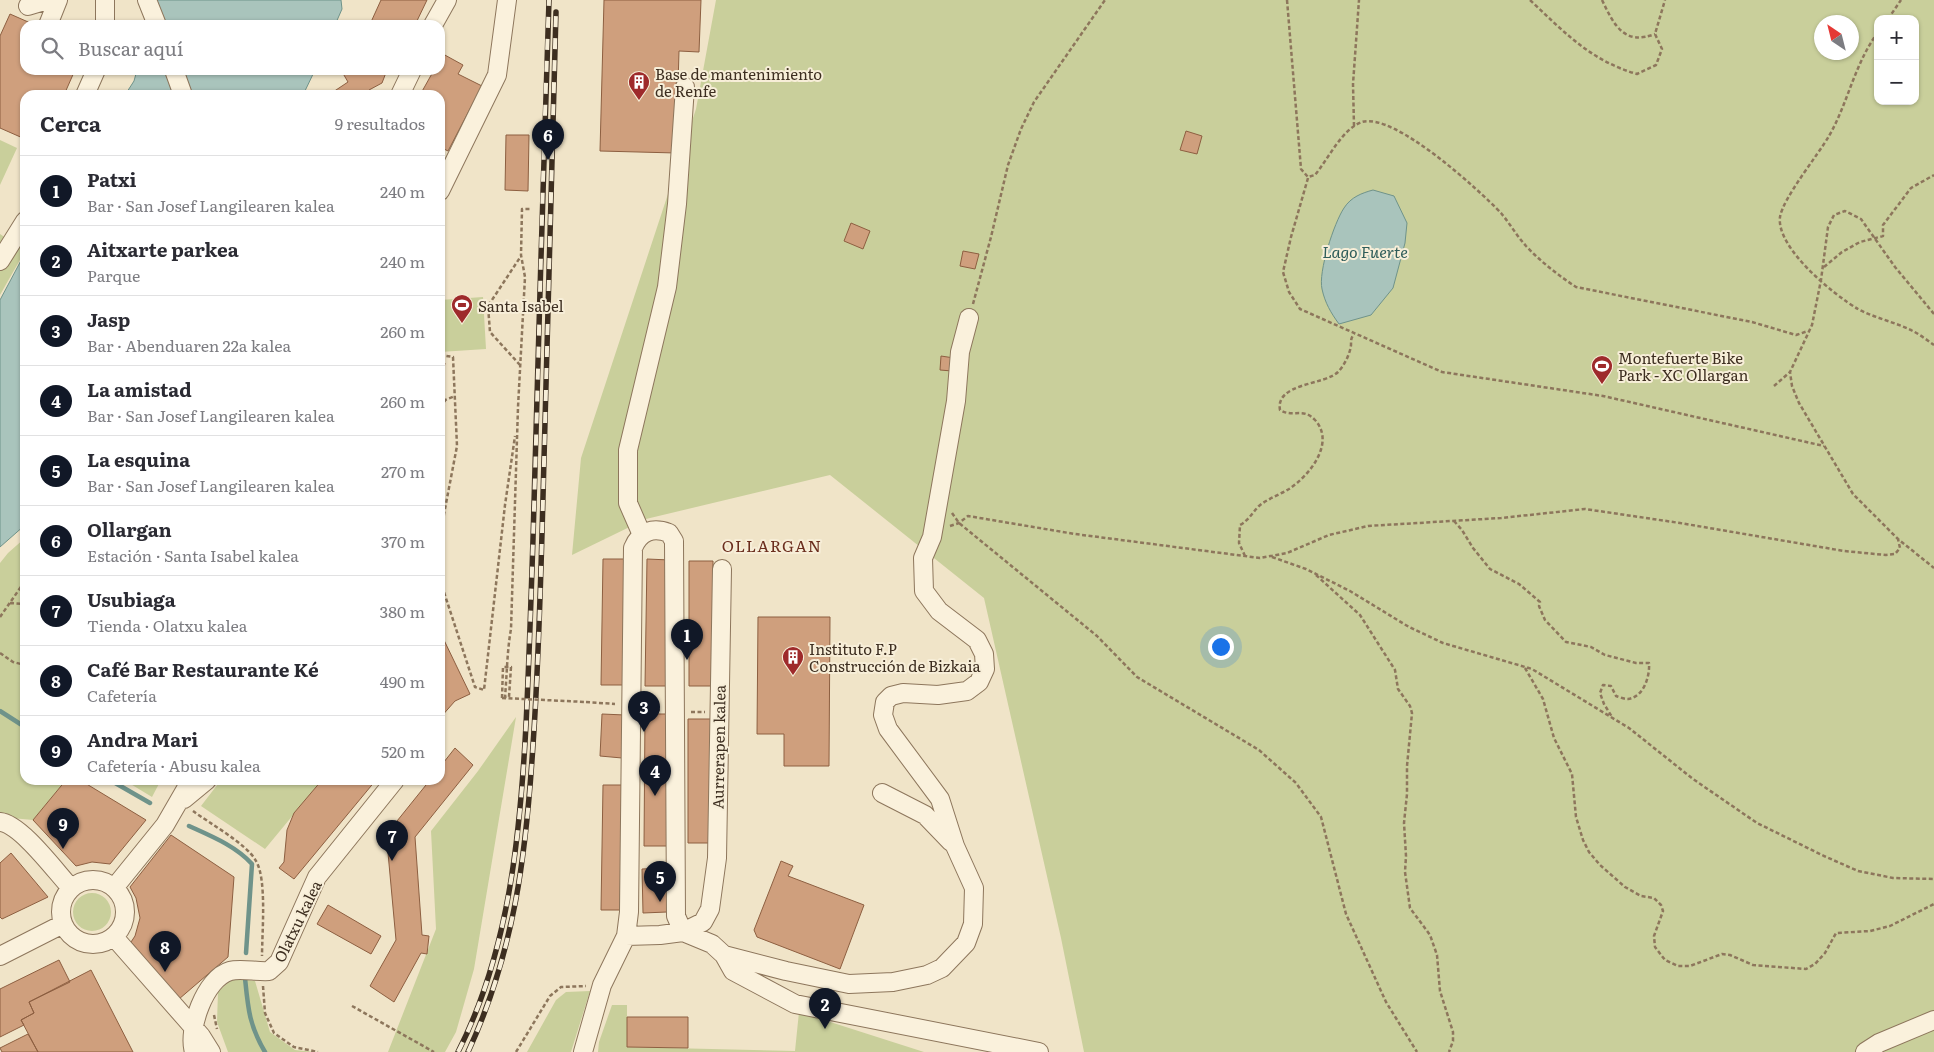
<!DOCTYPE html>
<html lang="es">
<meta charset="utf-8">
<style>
:root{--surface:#fff;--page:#f2f2f3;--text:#2b2b33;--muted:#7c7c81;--line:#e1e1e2;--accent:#111827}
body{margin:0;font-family:Literata,serif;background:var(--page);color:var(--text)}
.controls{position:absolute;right:15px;top:15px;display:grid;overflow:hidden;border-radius:10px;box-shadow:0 1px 4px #0004}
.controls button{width:45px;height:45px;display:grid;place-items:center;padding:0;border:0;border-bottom:1px solid var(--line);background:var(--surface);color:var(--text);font:25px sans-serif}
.compass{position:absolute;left:1814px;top:15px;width:45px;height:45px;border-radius:50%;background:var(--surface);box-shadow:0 1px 4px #0004;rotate:325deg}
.you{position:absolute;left:1220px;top:646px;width:18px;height:18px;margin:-12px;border:4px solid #fff;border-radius:50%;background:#1a73e8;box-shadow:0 0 0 8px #1a73e833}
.badge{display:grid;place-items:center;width:32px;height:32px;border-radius:50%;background:var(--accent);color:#fff;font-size:16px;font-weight:700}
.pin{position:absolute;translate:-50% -41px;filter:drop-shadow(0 1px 2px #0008)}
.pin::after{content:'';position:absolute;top:26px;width:18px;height:15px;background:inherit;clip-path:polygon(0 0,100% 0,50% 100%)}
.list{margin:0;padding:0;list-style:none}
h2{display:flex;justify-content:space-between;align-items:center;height:65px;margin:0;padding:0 20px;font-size:21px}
h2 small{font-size:16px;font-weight:400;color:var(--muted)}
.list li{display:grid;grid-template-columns:32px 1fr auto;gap:15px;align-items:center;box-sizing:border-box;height:70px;padding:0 20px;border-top:1px solid var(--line)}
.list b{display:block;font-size:19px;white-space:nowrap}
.list p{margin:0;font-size:16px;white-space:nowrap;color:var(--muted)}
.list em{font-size:16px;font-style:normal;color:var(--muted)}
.icon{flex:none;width:28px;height:28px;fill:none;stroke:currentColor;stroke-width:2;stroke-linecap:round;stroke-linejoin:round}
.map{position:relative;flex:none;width:1934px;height:1052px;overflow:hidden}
.search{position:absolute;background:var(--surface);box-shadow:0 1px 4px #0004;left:20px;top:20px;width:425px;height:55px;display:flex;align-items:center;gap:12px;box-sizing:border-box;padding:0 18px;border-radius:15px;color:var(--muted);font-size:19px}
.panel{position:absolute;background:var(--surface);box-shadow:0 1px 4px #0004;left:20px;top:90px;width:425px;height:695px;border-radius:15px}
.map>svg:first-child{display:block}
</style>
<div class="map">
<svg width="1934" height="1052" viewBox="0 0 1934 1052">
<rect width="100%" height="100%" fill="#f0e4c8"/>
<path fill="#c9cf9b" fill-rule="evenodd" d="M716,0h1218v1052h-850l-23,-114 -77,-340 -154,-123 -184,44 -74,36 9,-97 115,-349zM1878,19h37v82h-37zM1822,22h30v30h-30z
M0,140l17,8 -17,37z
M0,234l25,17 -25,44z
M483,297l3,52 -46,3v-52z
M25,538v242h41l-33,40 -33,-3v-254l8,-10z
M516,717l-42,252 -18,63 -11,20h-57l48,-123 -5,-98 47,-60z
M124,780h37l-9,17z
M221,780h101l-57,69 -64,-43z
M73 912a19 19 0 1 1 38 0a19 19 0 1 1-38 0Z
M233,978l22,3 15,51 25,18 20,2h-87l-11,-30 1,-30z
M590,991l-19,61h-44l29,-52 10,-8z
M612,1005h15v42l168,4 4,-39 125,40h-326l1,-10z"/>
<path fill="#a9c4bc" stroke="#6f938a" d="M157,0h184l1,9 -7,16h-185z
M137,70h178l-12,25h-178l9,-14z
M1373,190l21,6 13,27 -2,20 -12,45 -22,27 -32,9c-8,-11 -14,-21 -17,-35 -4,-17 12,-66 22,-81 7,-11 18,-15 29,-18z
M25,253v272l-25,22v-247z"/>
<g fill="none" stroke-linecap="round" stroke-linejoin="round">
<path stroke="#6f938a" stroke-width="4.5" d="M0,711l25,16
M110,780l40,23
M189,826c22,10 47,20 63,38l-6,89
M245,978c3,30 4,47 20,74"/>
</g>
<path fill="#cf9f7d" stroke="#8d5f41" d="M381,0h46l-12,25h-37l-7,-3z
M604,0h97l-2,52 -20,-1 -3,102 -76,-2z
M10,14l25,11h-10v45h50l-11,25h-39v44l-25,-11v-92z
M443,54l20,11 -5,9 24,12 -34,65 -8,-4v-52h-20l14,-25h6v-11z
M341,70h46l-5,13 -13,7 3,5h-40l1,-3 15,-10z
M1186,131l16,5 -5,18 -17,-4z
M506,135h23l-1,56 -23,-1z
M851,223l19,8 -7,18 -19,-8z
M963,251l16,3 -4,15 -15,-3z
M941,356l13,2 -2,13 -12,-1z
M440,362l5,1 -5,27z
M603,559h23l-2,126h-23z
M647,559l23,1 -2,126h-23z
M689,561h24v125h-24z
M758,617h72l-1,149h-45v-32h-27z
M442,636l28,58 -15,7 -15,17v-81z
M602,714l23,1 -3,43 -22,-2z
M645,714h24l-1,132h-24z
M688,719h23l-1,124h-22z
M455,748l18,17 -58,72 7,98 7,1 -2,18 -6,-1 -27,49 -24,-16 26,-46 -9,-98 6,-16 37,-46h10v-13z
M66,780h14l66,40 -36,44 -18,-2 -16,4 -43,-46z
M322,780h54l-82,99 -15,-11 5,-6 3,-32 7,-17z
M603,785h19l-2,125h-19z
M171,835l63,42 -6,80 -49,42 -48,-57 4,-6 5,-18 -4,-20 -6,-11z
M11,853l37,44 -46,22 -2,-2v-54z
M781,861l12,5 -5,10 76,29 -24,64 -83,-32 -3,-7z
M666,868l1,44 -24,1 -1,-44z
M328,905l53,31 -10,18 -54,-30z
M59,960l11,22 -41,20 5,11 -13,7 3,5 -24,12v-48z
M91,970l42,82h-95l-17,-32 13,-7 -5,-11z
M627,1017h61v31l-61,-1z
M28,1034l10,18h-36l-2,-4z"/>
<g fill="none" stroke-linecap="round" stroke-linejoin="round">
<g stroke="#8d765c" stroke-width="20">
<path id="minor" d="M147,0l10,25
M28,6l20,-6
M48,25l10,-25
M105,25v-25
M433,25l14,-25
M174,70l9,25
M85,95l11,-25
M400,95l12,-25
M440,191l57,-116 10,-75
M0,261l25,-40
M642,535l-14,-32v-53l39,-163 10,-83 8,-117
M882,793l43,22 26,27
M184,799l23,-19
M0,822c21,2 56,50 71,66
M61 912a32 32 0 1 1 64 0a32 32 0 1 1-64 0Z
M114,888l51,-63 26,-45
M683,932l29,12 12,11 9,16 62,33 244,48
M626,936l34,-1 23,-3 20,-10 7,-13 7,-51 5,-289
M114,937l87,99 10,16
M724,955l62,16 63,13 44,-2 34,-7 15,-7 24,-25 7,-19 1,-36 -19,-42 -15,-47 -52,-70 -5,-14 2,-13 6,-6 12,-3 35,2 29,-4 12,-9 6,-13 -1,-15 -7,-14 -38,-29 -15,-20 -1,-33 9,-21 24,-136 4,-49 9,-34
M0,956l63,-32
M194,1052c-7,-22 11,-74 36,-81 10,-3 27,1 39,0l10,-9 38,-85 78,-97
M583,1052l19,-67 24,-49 3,-24 4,-364c7,-17 20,-21 36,-15l5,8 2,375 7,16
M1865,1052l14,-9 55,-23"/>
</g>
<path stroke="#8d765c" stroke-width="2.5" stroke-dasharray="4 2.5" stroke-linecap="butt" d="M1287,0l14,169 7,8 7,-2c13,-16 28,-47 47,-53 32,-10 117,68 139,91 9,11 16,23 25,33 15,16 32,29 50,41l176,35 44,13 12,-4
M1530,0c34,32 61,61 107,74l19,-9 6,-16 -7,-15 10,-34
M1602,0c12,25 22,46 53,34
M1888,19l13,-19
M1878,32c-24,33 -30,71 -49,104 -11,19 -46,62 -49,81 -4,31 54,78 78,92 17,9 36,13 53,21 8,4 16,10 23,15
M1354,126l-1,-42 6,-84
M1308,178l-17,59 -8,35 6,20 11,17 142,63 161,24 221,50
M1824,267l18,-15 18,-10 23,-6v-11l28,-37 23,-13
M973,304l18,-67 17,-72 13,-36 13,-27 71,-102
M1934,314l-39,-47 -34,-48 -16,-8 -11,4 -6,12 -7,53 -9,45 -22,47 2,14 7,17 54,91 45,45 36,29
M440,355l13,2 4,89 -13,68 -4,49
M520,365l-30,-33 -2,-26 33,-50
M1774,386l16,-14
M440,421l5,-21 10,-4
M952,513l7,10 138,113 40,41 122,73 37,33 25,34 25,97 40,88 31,50
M1454,521l8,9 11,18 17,21 29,15 21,18 -1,4 6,14 21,22 25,5 14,8 31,8h13c1,13 -5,34 -21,36 -4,0 -9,-2 -12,-3l-5,-10 -8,-1 -3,8 4,11 8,13
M950,526l9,-3 9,-7 107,18 185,24 27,-5 42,-18 39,-9 133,-8 84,-9 95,14 164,28 42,4 9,-1 5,-6 -2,-9
M1245,556l-6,-13 1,-18c9,-5 12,-12 19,-19 8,-7 20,-11 30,-17 20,-13 47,-46 26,-69 -12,-13 -22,-2 -35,-10 -5,-27 45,-25 58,-38 6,-6 12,-18 13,-27 0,-5 0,-7 3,-11
M1272,557l34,12 44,22 59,36 34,16 89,26 97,59 64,51 64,44 67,33 34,15 35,7 41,1
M1316,575l44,40 35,55 3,19 12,17 2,7 -5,53v28l-3,29 2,33 -1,16 5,36 20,27 7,20 3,36 13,41v9l-4,11
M440,580l35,107 9,3 21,-185 10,-69
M10,603l15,1
M0,617l25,-36
M0,653l13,9 12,3
M1525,668l18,31 11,39 18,36 4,43 7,23 6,12 11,13 25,22 16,9 13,2 7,7 2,6 -9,25 1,11 10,13 13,6h12l32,-12 8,1 23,10 53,4 9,-5 10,-11 11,-20 34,-2 20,-5 44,-22
M502,698l1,-31h8l-2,30h-4c2,-23 2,-46 6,-68l7,-222 7,-130 -4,-22 1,-46h8
M586,702l29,2
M646,710h14
M691,712h14
M193,811c16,12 54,33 63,50 11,18 6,72 6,95
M263,986l2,27 9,20 20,14 24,5
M352,1006l82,46
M214,1015l3,14
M516,1052l34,-56 11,-9 25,-1"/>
<use href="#minor" stroke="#faf1dc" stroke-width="18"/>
<g stroke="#3d2e20" stroke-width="5.5">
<path id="rail" d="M458,1052c51,-101 62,-215 68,-327 3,-62 5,-124 7,-186 6,-180 9,-359 16,-539
M468,1052c47,-102 58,-197 65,-307 5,-71 7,-141 9,-211 5,-174 9,-348 14,-522"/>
</g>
<use href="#rail" stroke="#f7eed8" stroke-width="4" stroke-dasharray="11" stroke-linecap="butt"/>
<path stroke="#8d765c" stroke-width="2.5" stroke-dasharray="4 2.5" stroke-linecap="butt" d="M502,698l84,4"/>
</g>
<defs>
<g id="building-pin" transform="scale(1.125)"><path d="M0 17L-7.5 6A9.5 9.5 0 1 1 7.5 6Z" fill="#9e2a2b" stroke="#f7eed8"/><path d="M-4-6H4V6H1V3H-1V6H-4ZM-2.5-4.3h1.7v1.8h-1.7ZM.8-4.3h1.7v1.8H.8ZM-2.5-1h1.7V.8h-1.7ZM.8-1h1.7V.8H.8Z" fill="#fff"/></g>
<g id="stadium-pin" transform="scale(1.125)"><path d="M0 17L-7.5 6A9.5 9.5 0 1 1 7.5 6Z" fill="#9e2a2b" stroke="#f7eed8"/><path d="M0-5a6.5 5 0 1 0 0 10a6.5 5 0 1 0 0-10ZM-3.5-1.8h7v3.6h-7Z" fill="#fff"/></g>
</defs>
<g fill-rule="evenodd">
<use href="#building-pin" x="639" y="82"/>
<use href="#stadium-pin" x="462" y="305"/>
<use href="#stadium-pin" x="1602" y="366"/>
<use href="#building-pin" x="793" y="657"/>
</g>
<g text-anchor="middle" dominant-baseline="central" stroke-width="4" stroke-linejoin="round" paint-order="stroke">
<g font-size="15" fill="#3d2e20" stroke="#f7eed8" text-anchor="start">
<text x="655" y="73">Base de mantenimiento<tspan x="655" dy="17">de Renfe</tspan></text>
<text x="478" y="305">Santa Isabel</text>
<text x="1618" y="357">Montefuerte Bike<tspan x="1618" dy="17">Park - XC Ollargan</tspan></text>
<text x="809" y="648">Instituto F.P<tspan x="809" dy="17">Construcción de Bizkaia</tspan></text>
</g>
<g font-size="15" fill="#3d2e20" stroke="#f7eed8">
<text transform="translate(718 747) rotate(-89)">Aurrerapen kalea</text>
<text transform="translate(297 921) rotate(-64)">Olatxu kalea</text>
</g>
<g font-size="16" font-style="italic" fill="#2f5d5a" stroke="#f7eed8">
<text x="1365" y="251">Lago Fuerte</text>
</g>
<g font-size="16" letter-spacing="1" fill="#6b2e1e" stroke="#f7eed8">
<text x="772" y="545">OLLARGAN</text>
</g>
</g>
</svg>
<div class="controls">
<button>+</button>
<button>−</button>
</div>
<svg class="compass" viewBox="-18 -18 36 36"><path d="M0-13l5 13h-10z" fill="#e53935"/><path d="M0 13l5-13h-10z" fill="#7c7c81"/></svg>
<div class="you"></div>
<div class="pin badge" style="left:687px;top:660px">1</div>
<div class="pin badge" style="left:825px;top:1029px">2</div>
<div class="pin badge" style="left:644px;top:732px">3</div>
<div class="pin badge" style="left:655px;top:796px">4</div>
<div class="pin badge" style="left:660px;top:902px">5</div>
<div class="pin badge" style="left:548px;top:160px">6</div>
<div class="pin badge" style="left:392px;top:861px">7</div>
<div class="pin badge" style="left:165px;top:972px">8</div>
<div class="pin badge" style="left:63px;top:849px">9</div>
<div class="search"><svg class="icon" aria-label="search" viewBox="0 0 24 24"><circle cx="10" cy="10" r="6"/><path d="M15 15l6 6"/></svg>Buscar aquí</div>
<section class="panel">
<h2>Cerca<small>9 resultados</small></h2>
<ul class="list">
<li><span class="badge">1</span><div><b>Patxi</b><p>Bar · San Josef Langilearen kalea</p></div><em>240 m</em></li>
<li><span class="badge">2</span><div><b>Aitxarte parkea</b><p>Parque</p></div><em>240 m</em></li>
<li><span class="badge">3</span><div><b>Jasp</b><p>Bar · Abenduaren 22a kalea</p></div><em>260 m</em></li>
<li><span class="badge">4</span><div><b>La amistad</b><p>Bar · San Josef Langilearen kalea</p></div><em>260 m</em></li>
<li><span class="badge">5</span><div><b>La esquina</b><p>Bar · San Josef Langilearen kalea</p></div><em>270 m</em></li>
<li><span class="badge">6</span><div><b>Ollargan</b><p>Estación · Santa Isabel kalea</p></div><em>370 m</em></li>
<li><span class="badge">7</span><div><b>Usubiaga</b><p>Tienda · Olatxu kalea</p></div><em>380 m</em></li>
<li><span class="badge">8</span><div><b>Café Bar Restaurante Ké</b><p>Cafetería</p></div><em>490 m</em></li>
<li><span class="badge">9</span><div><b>Andra Mari</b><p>Cafetería · Abusu kalea</p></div><em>520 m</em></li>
</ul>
</section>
</div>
